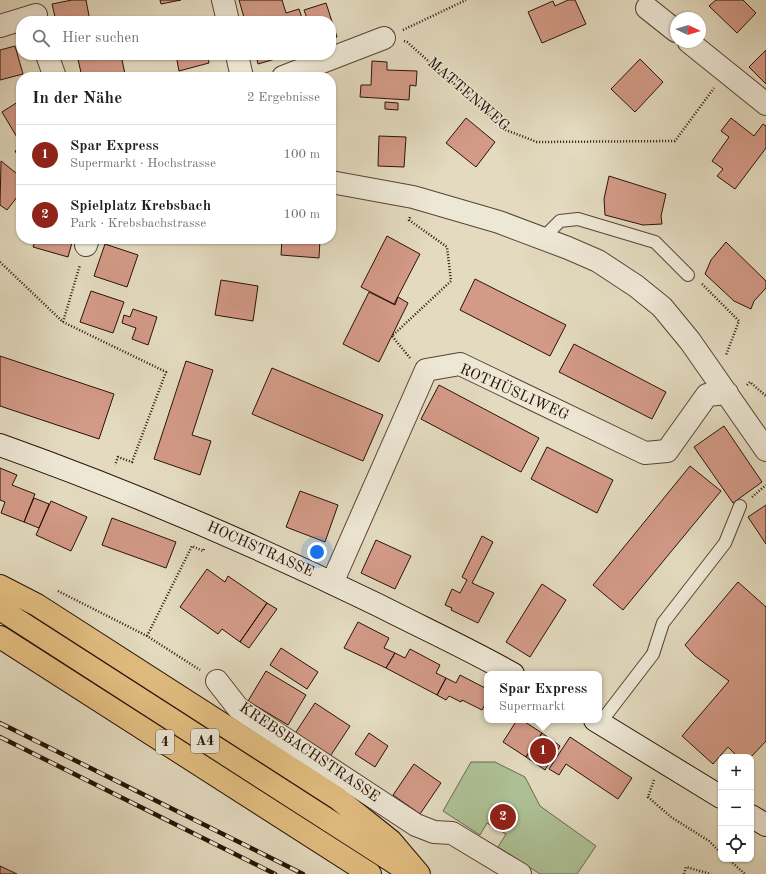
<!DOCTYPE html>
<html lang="de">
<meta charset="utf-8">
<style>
:root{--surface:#fff;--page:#f2f2f2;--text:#202124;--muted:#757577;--line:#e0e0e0;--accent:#8f2418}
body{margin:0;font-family:"Old Standard TT",serif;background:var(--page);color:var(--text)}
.controls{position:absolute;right:12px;bottom:12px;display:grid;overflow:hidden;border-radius:8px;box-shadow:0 1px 3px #0004}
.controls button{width:36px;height:36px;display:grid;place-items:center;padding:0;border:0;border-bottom:1px solid var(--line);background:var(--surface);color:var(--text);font:20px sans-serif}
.compass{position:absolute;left:670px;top:12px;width:36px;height:36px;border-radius:50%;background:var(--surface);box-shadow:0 1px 3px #0004;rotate:94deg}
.you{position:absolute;left:317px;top:552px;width:14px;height:14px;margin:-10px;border:3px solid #fff;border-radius:50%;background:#1a73e8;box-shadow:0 0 0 6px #1a73e833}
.badge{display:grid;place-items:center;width:26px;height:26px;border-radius:50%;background:var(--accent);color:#fff;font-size:13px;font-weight:700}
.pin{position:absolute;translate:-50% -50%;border:2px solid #fff;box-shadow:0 1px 4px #0006}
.popup{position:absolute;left:484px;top:671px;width:118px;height:52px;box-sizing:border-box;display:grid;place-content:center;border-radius:8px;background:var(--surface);filter:drop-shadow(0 1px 3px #0005);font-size:13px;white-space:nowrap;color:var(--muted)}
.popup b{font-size:15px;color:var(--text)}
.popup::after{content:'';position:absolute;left:50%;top:100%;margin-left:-8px;border:8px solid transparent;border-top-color:var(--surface)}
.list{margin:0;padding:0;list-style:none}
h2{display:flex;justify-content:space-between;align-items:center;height:52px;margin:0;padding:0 16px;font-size:17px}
h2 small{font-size:13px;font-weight:400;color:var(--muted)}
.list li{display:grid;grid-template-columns:26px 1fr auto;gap:12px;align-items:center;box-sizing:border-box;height:60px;padding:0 16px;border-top:1px solid var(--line)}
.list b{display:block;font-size:15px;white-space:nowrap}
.list p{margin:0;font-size:13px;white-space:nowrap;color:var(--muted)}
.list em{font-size:13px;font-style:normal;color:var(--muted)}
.icon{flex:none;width:22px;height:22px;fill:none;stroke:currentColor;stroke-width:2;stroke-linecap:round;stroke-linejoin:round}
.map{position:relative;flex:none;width:766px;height:874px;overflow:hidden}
.search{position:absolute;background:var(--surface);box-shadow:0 1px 3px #0004;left:16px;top:16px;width:320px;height:44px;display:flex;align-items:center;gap:10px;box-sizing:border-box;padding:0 14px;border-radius:16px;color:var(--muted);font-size:15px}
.panel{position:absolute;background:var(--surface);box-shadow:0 1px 3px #0004;left:16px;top:72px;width:320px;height:172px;border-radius:16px}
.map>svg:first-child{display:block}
</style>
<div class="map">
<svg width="766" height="874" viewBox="0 0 766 874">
<rect width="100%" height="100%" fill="#e3dabf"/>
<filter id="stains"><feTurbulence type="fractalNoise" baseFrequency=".005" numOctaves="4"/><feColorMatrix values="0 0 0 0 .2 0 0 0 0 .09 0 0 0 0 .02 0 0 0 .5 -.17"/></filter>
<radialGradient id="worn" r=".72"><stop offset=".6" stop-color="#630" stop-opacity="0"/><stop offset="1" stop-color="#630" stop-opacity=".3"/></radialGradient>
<path fill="#aec196" stroke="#6b6a4e" d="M471,762h24l30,15 15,29 56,40 -19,28h-37l-42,-27 8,-13 -19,-11 -7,12 -37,-24z"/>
<path fill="#d39a87" stroke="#281207" d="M72,0h14l4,21h-34l-4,-17z
M160,0h21l-20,4z
M239,0h43l4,13 13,-4 4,12h-58z
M568,0h7l11,24 -44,19 -14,-31 25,-11 2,5z
M716,0h27l13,13 -19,20 -28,-27z
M326,3l11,34 -6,2v-18h-23l-4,-11z
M15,46l8,28 -23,6v-30z
M766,50v34l-17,-17z
M77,55h44l4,19 -14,3h-29z
M176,55h31l2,8 -30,8z
M256,55h33l-31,9z
M640,59l23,23 -28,30 -24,-23z
M372,61l15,1v8l30,1 -1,15 -6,-1 -1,15 -49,-3 1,-12h10z
M21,100v44l-19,-32z
M385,102l13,1v7l-13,-1z
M466,118l29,24 -19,25 -30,-24z
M731,118l23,18 9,-12 3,2v22l-31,41 -18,-13 6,-7 -11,-8 17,-24 -8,-6z
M379,136l27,1 -2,30 -26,-1z
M21,148v13l-6,-10z
M1,161l20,16v15l-14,18 -7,-5z
M609,176l57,18 -5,22 1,8 -19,1 -38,-10 -1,-16z
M387,236l33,18 -26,50 -33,-17z
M36,239h37l-5,18 -35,-10z
M200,239h33v3z
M282,239h38l-1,19 -38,-3z
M726,242l40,39v7l-12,13 -3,8 -17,-8 -29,-27 6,-14z
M105,244l33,11 -11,32 -33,-11z
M475,279l91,46 -16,31 -90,-46z
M221,280l37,6 -5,35 -38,-6z
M91,291l33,11 -11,31 -33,-11z
M369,292l26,13 3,-8 10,6 -29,59 -36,-18z
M133,309l24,8 -9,28 -16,-6 4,-11 -14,-5 2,-8 6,2z
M574,344l92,48 -14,27 -93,-47z
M0,356l114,38 -15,45 -99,-33z
M186,361l27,9 -21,65 19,6 -11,34 -46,-16z
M272,368l111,47 -20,46 -111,-47z
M439,385l100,53 -18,34 -100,-53z
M724,426l38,56 -29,21 -39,-56z
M547,447l66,33 -16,33 -66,-34z
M690,466l31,25 -98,119 -30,-25z
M0,468l17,7 -5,10 23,9 -11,28 -23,-9 4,-11 -5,-2z
M300,491l38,14 -13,37 -39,-15z
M34,498l15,6 -10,24 -15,-6z
M51,501l36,16 -16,34 -35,-16z
M766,505v39l-18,-27z
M112,518l64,24 -10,26 -64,-23z
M482,536l11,6 -21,41 22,10 -16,30 -27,-13 1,-2 -7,-3 7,-16 8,4 7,-13 -5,-3z
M376,540l35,16 -16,33 -34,-16z
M207,569l18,13 3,-6 39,27 -27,39 -18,-13 -4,5 -38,-27z
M738,582l28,25v134l-15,16h-13l-10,-10 -15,17 -31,-28 47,-55 -34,-25 -10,-11z
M542,584l24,16 -36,57 -24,-15z
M267,603l10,6 -28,39 -9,-6z
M358,622l31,16 -5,10 11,5 -9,15 -42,-20z
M281,648l37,24 -11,17 -37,-24z
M410,649l30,16 -4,8 10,5 -9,17 -51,-27 9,-15 10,5z
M266,671l40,24 -18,30 -40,-24z
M460,675l27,14v12l-5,9 -20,-10 -1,2 -12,-6 -3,4 -9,-5 9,-17 10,5z
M315,703l35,23 -21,32 -35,-23z
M517,720h5l20,13 -16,24 -23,-15z
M369,733l19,13 -13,21 -20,-13z
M542,733l18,13 -15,24 -19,-13z
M570,737l62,41 -14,21 -52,-35 -7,11 -10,-6z
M414,764l27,19 -21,31 -27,-19z
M0,866l17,8h-17z"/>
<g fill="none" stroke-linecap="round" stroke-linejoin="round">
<g stroke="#574435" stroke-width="14">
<path id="lane" d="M543,238l17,-17 18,-2 77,23 33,33
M600,723l53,-69 10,-31 62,-80 15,-37"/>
</g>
<g stroke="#574435" stroke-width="24">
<path id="street" d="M223,0l5,21
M647,8l29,23
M0,26l36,-11
M689,42l77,62
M47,55l8,22
M237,55l5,22
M283,77l101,-39
M331,182l82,15 86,25 69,26 30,13 38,25 26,21 28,34 76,109
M86,245l2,-6
M332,583l94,-213 34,-6 185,89 22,-2 40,-56 20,-2
M217,681l21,27 178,117 18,7 18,1 68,41"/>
</g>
<g stroke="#281207" stroke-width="24">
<path id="secondary" d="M0,445c129,46 255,100 378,160 45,23 91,44 135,69
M595,720l126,77
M751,816l15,9"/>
</g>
<g stroke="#281207" stroke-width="24">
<path id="highway" d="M0,586l37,19 300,193 54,43 28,33
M0,609l409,263
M0,637l370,237"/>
</g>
<path stroke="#281207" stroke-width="2.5" stroke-dasharray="1 2" stroke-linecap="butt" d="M403,30l63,-30
M404,41l3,1 99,88 31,12 138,-1 39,-53
M0,262l63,60 103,50 -34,90 -14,-5 -3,8
M702,284l37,37 -13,34
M63,322l17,-57
M410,358l-18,-22 59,-55 -4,-34 -38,-27 1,-3
M747,385l3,-3 16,14
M752,497l14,-12
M58,591l89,45 53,34
M147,636l45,-90 11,5 1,-2
M654,780l-6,17 23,20 38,24 12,12
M728,859l17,15
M684,874l2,-7 25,7"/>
<use href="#lane" stroke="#ede7d5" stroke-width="12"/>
<use href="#street" stroke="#ede7d5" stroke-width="22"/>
<use href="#secondary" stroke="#ede7d5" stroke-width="22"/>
<use href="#highway" stroke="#e2bd80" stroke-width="22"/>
<g stroke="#281207" stroke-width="4.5">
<path id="rail" d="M0,723l303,151
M0,737l275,137"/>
</g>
<use href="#rail" stroke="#ede7d5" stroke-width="3" stroke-dasharray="9" stroke-linecap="butt"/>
</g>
<g text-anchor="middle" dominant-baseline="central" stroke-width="3" stroke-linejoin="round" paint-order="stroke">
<g fill="#ede7d5" stroke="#635245" stroke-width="1">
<rect x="191" y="729" width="28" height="24" rx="3"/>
<rect x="156" y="730" width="18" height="24" rx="3"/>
</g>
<g font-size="14" font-weight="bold" fill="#281207">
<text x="205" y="741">A4</text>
<text x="165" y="742">4</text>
</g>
<g font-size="15" fill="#281207" stroke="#ede7d5">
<text transform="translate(468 95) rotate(41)">MATTENWEG</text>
<text transform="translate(514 393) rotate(24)">ROTHÜSLIWEG</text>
<text transform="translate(260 550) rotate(24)">HOCHSTRASSE</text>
<text transform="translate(309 753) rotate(34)">KREBSBACHSTRASSE</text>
</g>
</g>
<rect width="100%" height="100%" filter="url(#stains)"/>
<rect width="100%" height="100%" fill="url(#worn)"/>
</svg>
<div class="controls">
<button>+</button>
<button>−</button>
<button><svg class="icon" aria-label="locate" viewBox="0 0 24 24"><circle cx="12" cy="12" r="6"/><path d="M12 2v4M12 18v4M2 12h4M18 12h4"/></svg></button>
</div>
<svg class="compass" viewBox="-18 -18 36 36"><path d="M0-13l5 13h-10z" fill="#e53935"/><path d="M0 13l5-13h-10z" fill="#757577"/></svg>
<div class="you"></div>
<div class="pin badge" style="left:543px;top:751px">1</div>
<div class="popup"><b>Spar Express</b>Supermarkt</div>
<div class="pin badge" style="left:503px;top:817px">2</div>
<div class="search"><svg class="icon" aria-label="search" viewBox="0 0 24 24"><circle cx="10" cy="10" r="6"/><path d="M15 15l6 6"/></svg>Hier suchen</div>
<section class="panel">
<h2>In der Nähe<small>2 Ergebnisse</small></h2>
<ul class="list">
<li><span class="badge">1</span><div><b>Spar Express</b><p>Supermarkt · Hochstrasse</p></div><em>100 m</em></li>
<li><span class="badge">2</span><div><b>Spielplatz Krebsbach</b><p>Park · Krebsbachstrasse</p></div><em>100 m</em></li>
</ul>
</section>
</div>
